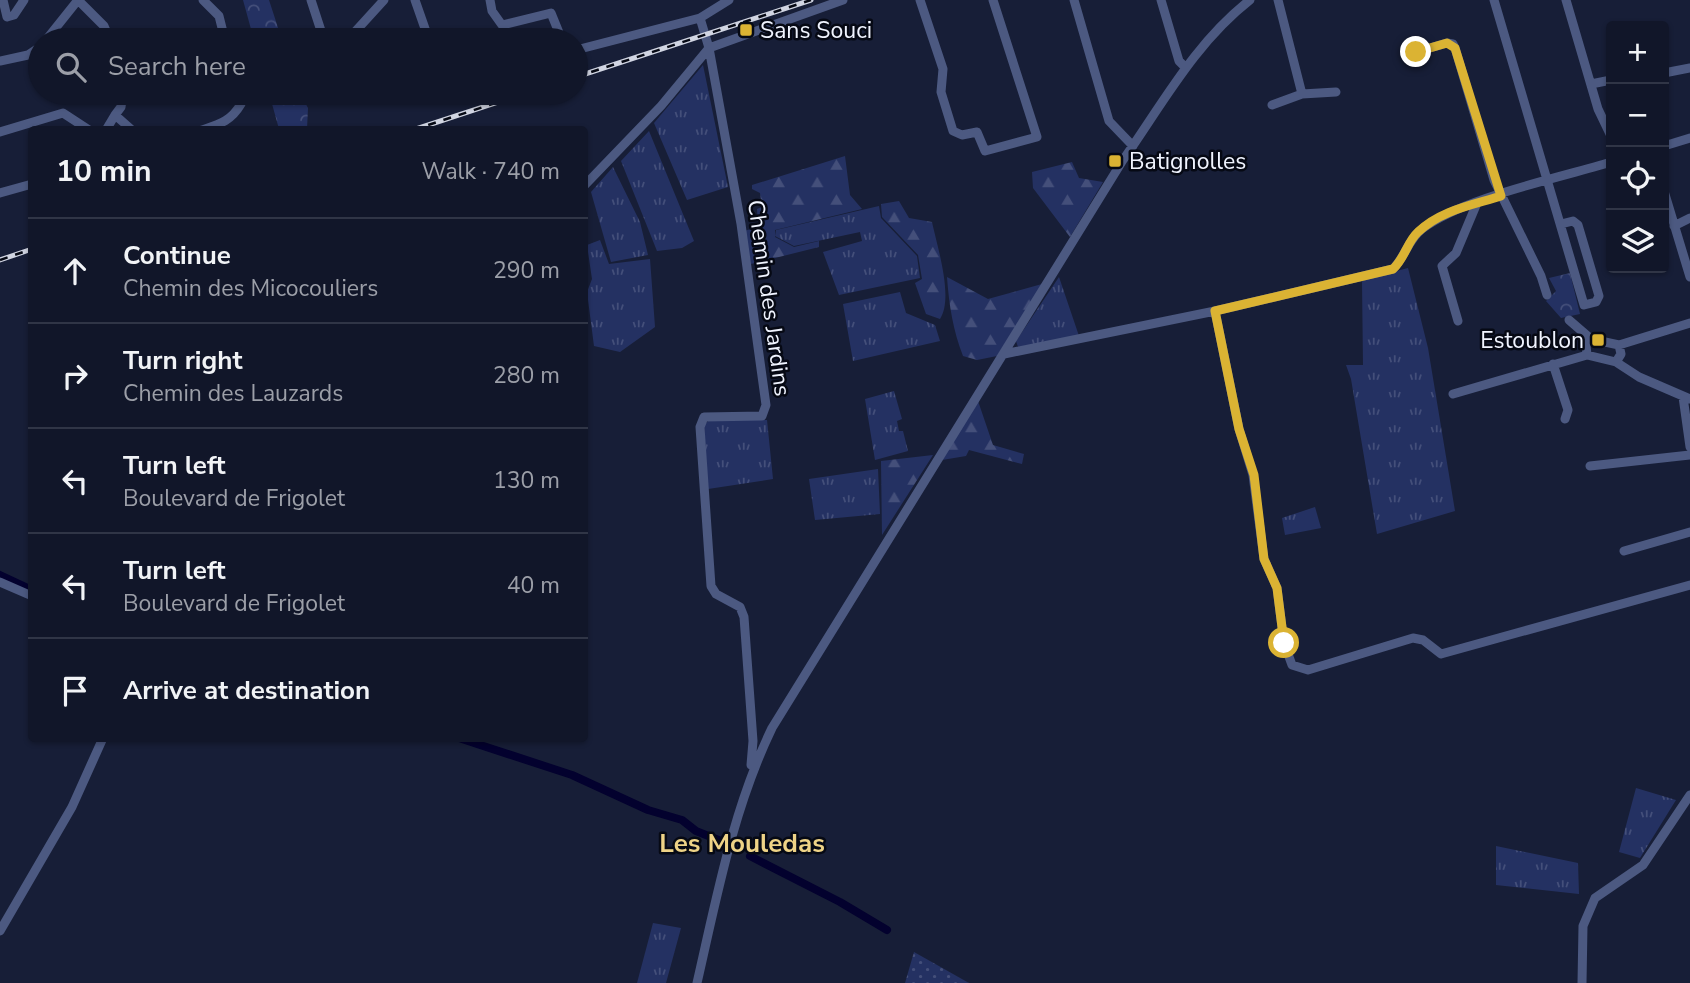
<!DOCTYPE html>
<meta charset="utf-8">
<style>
:root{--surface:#111629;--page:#1a1f31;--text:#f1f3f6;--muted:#9c9fa8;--line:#303546}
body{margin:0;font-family:"Nunito Sans",sans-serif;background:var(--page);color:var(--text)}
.controls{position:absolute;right:21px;top:21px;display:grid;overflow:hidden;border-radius:7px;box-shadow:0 2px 5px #0004}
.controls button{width:63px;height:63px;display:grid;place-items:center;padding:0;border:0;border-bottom:2px solid var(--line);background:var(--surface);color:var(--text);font:35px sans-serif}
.stop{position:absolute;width:21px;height:21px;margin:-16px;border:5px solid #dbb333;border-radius:50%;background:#fff}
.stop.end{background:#dbb333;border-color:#fff;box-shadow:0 2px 7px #0008}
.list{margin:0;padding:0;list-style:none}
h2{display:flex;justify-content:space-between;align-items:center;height:91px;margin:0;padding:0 28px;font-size:30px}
h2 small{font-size:23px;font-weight:400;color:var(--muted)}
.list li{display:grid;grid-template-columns:46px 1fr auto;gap:21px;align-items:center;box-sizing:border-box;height:105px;padding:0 28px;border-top:2px solid var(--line)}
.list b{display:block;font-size:26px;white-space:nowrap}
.list p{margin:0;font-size:23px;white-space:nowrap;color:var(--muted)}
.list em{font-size:23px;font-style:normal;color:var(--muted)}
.icon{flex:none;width:38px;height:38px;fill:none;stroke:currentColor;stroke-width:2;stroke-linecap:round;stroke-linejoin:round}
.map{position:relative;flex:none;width:1690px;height:983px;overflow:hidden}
.search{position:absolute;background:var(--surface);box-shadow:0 2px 5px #0004;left:28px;top:28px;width:560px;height:77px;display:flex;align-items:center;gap:18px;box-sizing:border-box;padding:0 24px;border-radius:38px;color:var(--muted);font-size:26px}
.panel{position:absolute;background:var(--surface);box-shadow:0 2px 5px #0004;left:28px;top:126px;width:560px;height:616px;border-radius:7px}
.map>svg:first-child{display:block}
</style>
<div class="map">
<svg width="1690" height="983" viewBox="0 0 1690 983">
<defs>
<pattern id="grass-tufts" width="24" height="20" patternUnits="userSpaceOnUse" patternTransform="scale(1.75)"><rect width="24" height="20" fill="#243162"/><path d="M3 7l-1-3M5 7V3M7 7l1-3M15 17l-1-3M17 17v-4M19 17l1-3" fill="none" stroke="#444f7a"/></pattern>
<pattern id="forest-firs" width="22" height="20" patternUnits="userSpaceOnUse" patternTransform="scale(1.75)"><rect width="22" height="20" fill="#243162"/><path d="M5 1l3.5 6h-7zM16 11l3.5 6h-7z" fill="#444f7a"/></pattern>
<pattern id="park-crowns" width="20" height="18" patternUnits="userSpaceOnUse" patternTransform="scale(1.75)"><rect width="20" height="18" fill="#243162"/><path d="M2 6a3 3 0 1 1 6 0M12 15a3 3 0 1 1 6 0" fill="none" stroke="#444f7a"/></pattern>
<pattern id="garden-dots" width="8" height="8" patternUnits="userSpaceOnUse" patternTransform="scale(1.75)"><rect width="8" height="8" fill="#243162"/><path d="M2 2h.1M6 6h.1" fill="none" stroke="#444f7a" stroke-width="1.8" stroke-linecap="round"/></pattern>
</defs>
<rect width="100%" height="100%" fill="#171e37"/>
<path fill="url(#grass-tufts)" d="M703,65l25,122 -41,13 -33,-77z
M649,131l45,110 -12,7 -25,3 -36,-90z
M613,167l27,55 8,33 -37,7 -20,-70z
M879,206l2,12 36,38 3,22 -81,17 -16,-43 39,-11 -2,-9 -66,14 -19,-10 1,-6z
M600,240l9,24 41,-5 5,68 -35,25 -26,-6 -7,-54 5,-13 -5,-34z
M1408,268l20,80 27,163 -78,23 -26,-155 -5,-14h17l-1,-85z
M1059,277l20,59 -61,11 -2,-6z
M900,292l6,21 29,12 5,16 -87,20 -10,-57z
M894,391l8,28 -5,2 2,10h4l5,20 -33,9 -10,-61z
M710,419l57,1 6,59 -65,10 -4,-64z
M878,469l2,45 -65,6 -6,-41z
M1315,507l6,21 -36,7 -3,-17z
M1636,788l40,12 -36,58 -21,-6z
M1496,846l82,17 1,31 -83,-9z
M653,923l28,5 -15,55h-29z"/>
<path fill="url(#forest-firs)" d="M845,156l5,39 12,14 -87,21v7l19,10 25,-6v6l-68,17 -7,-33 14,-4 -1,-18 5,-2 -2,-14 -8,-4v-4z
M1072,162l7,16 24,4 -33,55 -37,-49 -1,-16z
M899,201l10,17 23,4c5,24 22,76 8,97l-14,-5 -11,-31 7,-4 -4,-24 -36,-38 -1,-13z
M947,277l41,22 54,-15 -45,72 -20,4 -14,-4c-10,-26 -14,-51 -16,-79z
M978,401l15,44 31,9 -2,10 -53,-14 -3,6 -24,4z
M933,455l-51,80 -1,-74z"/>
<path fill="url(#park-crowns)" d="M243,0h26l13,40h-28z
M269,93h31l8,15 -1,21h-28z
M1570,273l10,41 -19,4 -15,-17 10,-10 -7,-13z"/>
<path fill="url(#garden-dots)" d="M914,952l55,31h-64z"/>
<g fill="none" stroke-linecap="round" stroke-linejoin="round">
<path stroke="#03012e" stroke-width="8" d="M0,575l30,14
M459,738l113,37 76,35 34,10 14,11 25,10
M750,856l90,46 47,28"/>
<path stroke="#4c5981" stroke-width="9" d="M3,0l4,17 7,-2 10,-15
M78,0l26,26 6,14
M203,0l16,16 6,24
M311,0l13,40
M415,0l14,40
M490,0l2,11 10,14 49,-12 11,27
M920,0l23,69 -2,23 12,39 9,4 15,-3 8,19 52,-14 -44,-137
M1074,0l35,121 24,25
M1161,0l18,61 6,6
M1494,0l90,305 12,-3 3,-6 -21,-71 -5,-4 -12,3
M1566,0l32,109 13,27
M700,18l9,30 32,176 25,181 -4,11 -58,1 -4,10 11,159 5,8 24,13 4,10 9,124 -2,24
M700,18l29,-18
M46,40l32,-40
M331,40l22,-6 31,-34
M576,50l124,-32
M1416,52l31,-9 6,1 2,4 39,132 47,96 6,19
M0,61l28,-6 12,-8
M1664,73l26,-5
M1591,84l20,-4
M1302,94l34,-2
M406,97l28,-4
M1272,105l30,-11 -24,-94
M115,115l6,-8 2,-14
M106,130l9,-15 17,15
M202,130c18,-6 29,-9 39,-26l-3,-11
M0,132l63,-19 26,17
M1664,146l26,-8
M584,186l77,-80 48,-58 134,-48
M1664,191l26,86
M0,193l32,-9
M1674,226l16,-8
M1215,311l24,118 14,46 11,84 13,29 7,55 8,22 16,5 105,-32 10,2 18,14 249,-69
M1569,320l22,19
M1458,321l-16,-55 14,-13 21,-50
M1591,339l28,6 2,9 -5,8 -29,-7 -1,-10z
M1619,345l71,-22
M1004,354l211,-43 178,-42c12,-12 15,-29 29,-40 40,-31 137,-51 189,-67
M1616,362l23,15 51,22
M1553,364l15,46 -3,9
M1453,394l134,-39
M1683,397l7,50
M1590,466l100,-11
M1624,551l66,-19
M0,582l32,14
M0,931l72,-124 31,-69
M697,983c20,-87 36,-174 75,-255l351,-568c40,-57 72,-117 127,-160
M1582,983l1,-57 12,-28 48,-33 47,-70"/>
<g stroke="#d1d5e2" stroke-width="5">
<path id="rail" d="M576,77l235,-77
M413,130l113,-37
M0,260l32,-11"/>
</g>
<use href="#rail" stroke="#060914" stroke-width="2.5" stroke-dasharray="8" stroke-linecap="butt"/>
</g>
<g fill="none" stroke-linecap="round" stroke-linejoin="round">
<path stroke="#dbb333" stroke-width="9" d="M1284,643l-7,-55 -13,-29 -10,-84 -15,-46 -24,-118 178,-42c12,-11 14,-27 25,-37 23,-22 55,-27 83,-36l-46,-148 -8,-5 -31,9"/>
</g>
<g fill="#dbb333" stroke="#060914" stroke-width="2.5">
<rect x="739" y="23" width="14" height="14" rx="3.5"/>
<rect x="1108" y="154" width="14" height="14" rx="3.5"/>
<rect x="1591" y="333" width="14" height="14" rx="3.5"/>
</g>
<g text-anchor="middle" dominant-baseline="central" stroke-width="5" stroke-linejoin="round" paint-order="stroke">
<g font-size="23" fill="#f0f4ff" stroke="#060914" text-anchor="start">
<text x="760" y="30">Sans Souci</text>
<text x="1129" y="161">Batignolles</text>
<text x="1584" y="340" text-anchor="end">Estoublon</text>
</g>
<g font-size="23" fill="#f0f4ff" stroke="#060914">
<text transform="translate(769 298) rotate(82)">Chemin des Jardins</text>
</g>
<g font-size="26" font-weight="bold" fill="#eed387" stroke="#060914">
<text x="742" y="843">Les Mouledas</text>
</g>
</g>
</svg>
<div class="controls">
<button>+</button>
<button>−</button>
<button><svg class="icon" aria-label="locate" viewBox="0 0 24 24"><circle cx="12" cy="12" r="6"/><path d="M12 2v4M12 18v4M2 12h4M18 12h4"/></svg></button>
<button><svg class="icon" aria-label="layers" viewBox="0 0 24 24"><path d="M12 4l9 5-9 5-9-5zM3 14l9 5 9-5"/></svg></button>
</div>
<div class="stop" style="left:1284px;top:643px"></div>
<div class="stop end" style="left:1416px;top:52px"></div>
<div class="search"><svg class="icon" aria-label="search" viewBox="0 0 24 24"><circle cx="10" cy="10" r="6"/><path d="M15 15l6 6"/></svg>Search here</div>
<section class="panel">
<h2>10 min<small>Walk · 740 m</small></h2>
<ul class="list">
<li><svg class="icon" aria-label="ahead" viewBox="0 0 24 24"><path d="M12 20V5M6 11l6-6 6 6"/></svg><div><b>Continue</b><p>Chemin des Micocouliers</p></div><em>290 m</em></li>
<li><svg class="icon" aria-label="right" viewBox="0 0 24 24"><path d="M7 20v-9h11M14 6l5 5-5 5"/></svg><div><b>Turn right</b><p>Chemin des Lauzards</p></div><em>280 m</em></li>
<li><svg class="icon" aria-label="left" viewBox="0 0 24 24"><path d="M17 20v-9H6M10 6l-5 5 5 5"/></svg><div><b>Turn left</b><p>Boulevard de Frigolet</p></div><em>130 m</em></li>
<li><svg class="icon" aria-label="left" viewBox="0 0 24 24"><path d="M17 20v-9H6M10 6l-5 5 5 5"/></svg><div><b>Turn left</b><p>Boulevard de Frigolet</p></div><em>40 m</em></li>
<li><svg class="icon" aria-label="arrive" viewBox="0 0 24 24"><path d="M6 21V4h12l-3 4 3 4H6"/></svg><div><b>Arrive at destination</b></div></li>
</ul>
</section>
</div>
